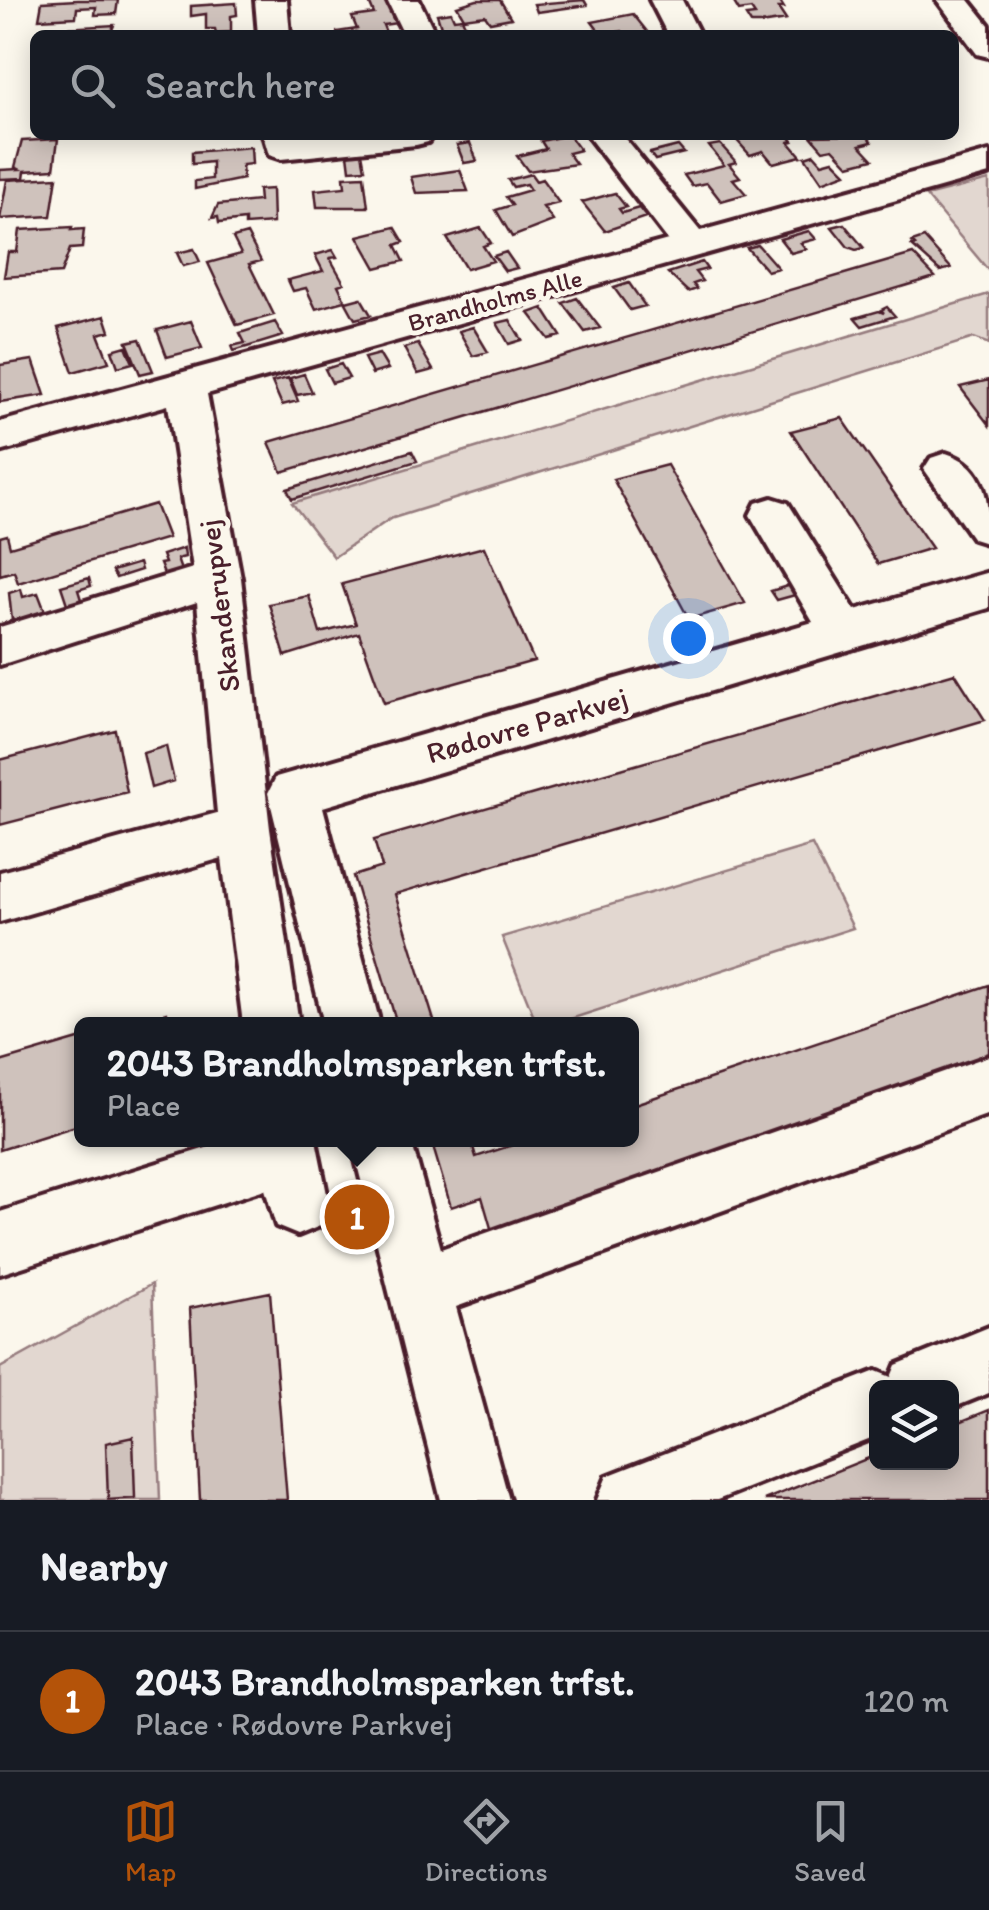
<!DOCTYPE html>
<meta charset="utf-8">
<style>
:root{--surface:#171b24;--page:#242831;--text:#f1f3f6;--muted:#9ea1a6;--line:#363941;--accent:#b45309}
body{margin:0;font-family:Itim,sans-serif;background:var(--page);color:var(--text)}
.controls{position:absolute;right:30px;bottom:30px;display:grid;overflow:hidden;border-radius:15px;box-shadow:0 5px 25px #0003}
.controls button{width:90px;height:90px;display:grid;place-items:center;padding:0;border:0;border-bottom:2px solid var(--line);background:var(--surface);color:var(--text);font:50px sans-serif}
.you{position:absolute;left:688px;top:638px;width:35px;height:35px;margin:-25px;border:8px solid #fff;border-radius:50%;background:#1a73e8;box-shadow:0 0 0 15px #1a73e833}
.badge{display:grid;place-items:center;width:65px;height:65px;border-radius:50%;background:var(--accent);color:#fff;font-size:32px;font-weight:700}
.pin{position:absolute;translate:-50% -50%;border:5px solid #fff;box-shadow:0 2px 10px #0006}
.popup{position:absolute;left:74px;top:1017px;width:565px;height:130px;box-sizing:border-box;display:grid;place-content:center;border-radius:15px;background:var(--surface);filter:drop-shadow(0 2px 8px #0005);font-size:32px;white-space:nowrap;color:var(--muted)}
.popup b{font-size:38px;color:var(--text)}
.popup::after{content:'';position:absolute;left:50%;top:100%;margin-left:-20px;border:20px solid transparent;border-top-color:var(--surface)}
.list{margin:0;padding:0;list-style:none}
h2{display:flex;justify-content:space-between;align-items:center;height:130px;margin:0;padding:0 40px;font-size:42px}
h2 small{font-size:32px;font-weight:400;color:var(--muted)}
.list li{display:grid;grid-template-columns:65px 1fr auto;gap:30px;align-items:center;box-sizing:border-box;height:140px;padding:0 40px;border-top:2px solid var(--line)}
.list b{display:block;font-size:38px;white-space:nowrap}
.list p{margin:0;font-size:32px;white-space:nowrap;color:var(--muted)}
.list em{font-size:32px;font-style:normal;color:var(--muted)}
.icon{flex:none;width:55px;height:55px;fill:none;stroke:currentColor;stroke-width:2;stroke-linecap:round;stroke-linejoin:round}
.map{position:relative;flex:none;width:989px;height:1500px;overflow:hidden}
.search{position:absolute;background:var(--surface);box-shadow:0 5px 25px #0003;left:30px;right:30px;top:30px;height:110px;display:flex;align-items:center;gap:25px;box-sizing:border-box;padding:0 35px;border-radius:15px;color:var(--muted);font-size:38px}
.sheet{height:270px;background:var(--surface)}
nav{display:flex;justify-content:space-around;align-items:center;box-sizing:border-box;height:140px;border-top:2px solid var(--line);background:var(--surface);font-size:28px;color:var(--muted)}
nav a{display:grid;justify-items:center;gap:5px}
nav .on{color:var(--accent)}
.map>svg:first-child{display:block}
</style>
<div class="map">
<svg width="989" height="1500" viewBox="0 0 989 1500">
<rect width="100%" height="100%" fill="#fbf7ec"/>
<filter id="ink" filterUnits="userSpaceOnUse"><feTurbulence type="fractalNoise" baseFrequency=".01" numOctaves="2"/><feDisplacementMap in="SourceGraphic" scale="20" xChannelSelector="R" yChannelSelector="G"/><feConvolveMatrix kernelMatrix="1 2 1 2 8 2 1 2 1" color-interpolation-filters="sRGB"/></filter>
<g filter="url(#ink)">
<path fill="#e2d7d0" stroke="#967b7e" stroke-width="2.5" d="M989,180v91l-63,-75z
M989,294v50l-15,-6 -584,181 -56,38 -42,-54z
M812,845l41,83 -298,96h-18l-35,-87z
M152,1284l8,216h-160v-132z"/>
<path fill="#cfc2bc" stroke="#4a1f2b" stroke-width="2.5" d="M77,0h41l-2,14 -21,1 1,-8 -19,1 -1,9 -37,2 3,-17z
M391,0l6,23 -14,2 4,10h-49l-1,-3 20,-3 -5,-12 22,-3 -5,-12z
M477,0h23l11,18 -21,4 -5,-7 -21,3 -7,-12z
M584,0l3,5 -50,7 -3,-8z
M779,0l5,8h-6l8,12 -26,4h-9l-5,-8 9,-1 -4,-6 -12,2 -6,-10z
M236,3l1,12 -6,1v16l-15,1 -1,-4h-9v-15l-15,2v-10z
M451,12l3,7 8,-1 5,11 -24,4 -6,-19z
M633,14l16,20 -23,1 -4,-4 -20,4 -10,-13z
M114,25l-4,10h-45l1,-7z
M569,135l11,15 -12,3 8,11 -48,7 -11,-15 29,-7 -5,-8z
M788,135l5,6 -4,1 12,14 -28,7 -10,-12 -13,4 -17,-19z
M866,135l6,7 -12,3 13,14 -24,6 -16,-17 -10,2 -12,-14z
M58,139l-4,30 -29,2 -1,7 -24,1v-9l19,-1 -4,-2 7,-26z
M470,143l7,18 -13,2 -7,-18z
M720,144l16,18 -7,2 11,13 -7,2 13,15 -25,7 -14,-18 -15,3 -8,-11 40,-10 -15,-19z
M678,146l6,7 -29,7 -5,-7z
M251,147l1,17 -10,1 1,14 -48,10v-8l17,-2v-17l-20,2v-12z
M362,153l3,16 -15,1 -2,-16z
M814,154l8,9 11,-3 13,13 -24,9 -17,-25z
M460,170l8,21 -52,2 -5,-16z
M531,174l5,7 6,-2 17,24 -16,4 10,14 -41,16 -16,-27 16,-5 -6,-8 24,-7 -4,-6 -13,3 -5,-7z
M364,176l4,31h-51l-2,-17 30,-3 -1,-10z
M57,177l-6,39 -51,3 7,-39z
M272,189l1,34 -28,2v-5l-26,3 -1,-6 -6,1 6,-13 41,-4 -1,-11z
M615,193l11,14 -7,2 3,4 17,-5 7,9 -41,14 -23,-29z
M844,224l20,24 -8,2 -8,-3 -16,-20z
M72,227l-1,3 13,-1 -2,19 -12,1 -9,24 -57,4 4,-25h9l3,-22z
M395,227l9,15 -8,3 8,16 -28,7 -18,-32z
M481,228l10,15 -8,3 10,15 -27,8 -19,-31z
M809,231l7,8 -15,4 5,6 -15,4 -11,-14z
M247,234l14,27 -12,3 25,51 -37,10 -29,-62 33,-9 -8,-16z
M924,238l27,30 -11,3 -28,-25 3,-1 -3,-3z
M758,245l20,23 -11,3 -20,-23z
M194,249l6,13 -17,4 -6,-13z
M333,250l4,7 -7,1 14,25 -6,2 8,17 15,-4 10,17 -16,4 -10,-18 -29,8 -10,-21 -13,3 -5,-11 35,-9 -8,-16z
M506,252l11,16 -12,3 -11,-15z
M913,254l22,23 -653,195 -13,-30z
M702,262l5,7 -12,3 7,9 -9,3 4,5 -9,3 -20,-19z
M629,283l16,23 -15,4 -16,-22z
M577,298l23,30 -15,4 -22,-29z
M887,307l8,9 -33,10 -7,-8 24,-7 5,2 -3,-3z
M543,308l18,28 -12,3 -20,-26z
M105,316l5,15 -12,3 11,28 -36,10 -15,-44z
M510,320l12,20 -13,4 -12,-21z
M191,321l11,27 -35,9 -10,-27z
M275,322l8,14 -49,15 -2,-5 13,-3 -5,-10z
M473,327l15,25 -15,4 -14,-25z
M140,339l13,32 -13,3 -13,-32z
M418,344l15,26 -15,4 -14,-26z
M126,346l7,17 -15,4 -6,-17z
M379,354l9,15 -16,5 -8,-16z
M33,360l12,35 -45,7v-37z
M341,364l8,14 -17,5 -7,-14z
M304,374l8,18 -15,3 -7,-17z
M288,378l10,23 -16,4 -10,-23z
M989,380v45l-29,-38z
M842,418l90,130 -54,16 -87,-133z
M412,451l5,10 -125,38 -5,-10z
M667,465l78,138 -56,16 -76,-140z
M155,504l13,34 -150,45 -4,-12 -14,4v-38l7,-2 3,12z
M484,547l50,114 -150,42 -25,-70 -74,23 -16,-52 40,-8 11,37 36,-9 -14,-40z
M184,548l1,9 -8,2 6,17 -16,6 -7,-18 5,-1 -3,-8z
M139,563l2,7 -25,8 -4,-7z
M89,578l2,8 -13,4 6,19 -14,4 -9,-27z
M800,582l6,10 -29,8 -6,-9z
M21,589l2,8 15,-4 10,26 -35,11 -4,-37z
M955,673l30,47 -590,174 40,130h-38l-44,-148 29,-9 -8,-27z
M115,730l12,62 -127,33v-65z
M166,746l8,35 -23,7 -8,-35z
M989,985v78l-496,172 -11,-38 -31,10 -20,-67h40l5,17 52,-17h104v-35z
M167,1013l2,11h-42z
M82,1038v86l-82,26v-88z
M364,1192l11,41 -25,9 -10,-41z
M270,1292l17,208h-87l-10,-192z
M989,1410v90h-225l112,-45v7h76v-37z
M133,1437l2,61 -27,2 -2,-57z"/>
<g fill="none" stroke-linecap="round" stroke-linejoin="round">
<g stroke="#4a1f2b" stroke-width="8">
<path id="minor" d="M255,0h32l3,35h-32z
M387,0h32l17,35h-32z
M650,0h32l18,35h-32z
M937,0h32l20,25v32l-12,-3z
M263,135h170l-5,7 -12,3 -135,14 -12,-4z
M587,135h35l78,96 289,-79v22l-782,220 34,184 29,251 29,195h-56l-21,-166 -222,64v-50l217,-59 -20,-211 -197,63v-38l193,-59 -25,-163 -168,47v-30l668,-182z
M946,453c43,13 43,53 43,91l-16,-5 -49,-70 7,-11z
M772,498l16,5 67,107 134,-38v36l-666,199 57,217h-56l-56,-231 8,-16 537,-155 -63,-107 6,-12z
M989,1056v58l-533,193 53,193h-68l-90,-360h60l30,109z
M232,1140h84l13,64 -9,22 -22,9 -22,-9 -11,-37 -265,85v-62z
M989,1327v66l-37,15v-20h-76v49l-159,63h-120l10,-24 269,-105 15,6 5,-12z"/>
</g>
<use href="#minor" fill="#fbf7ec" fill-rule="evenodd"/>
</g>
</g>
<g text-anchor="middle" dominant-baseline="central" stroke-width="10" stroke-linejoin="round" paint-order="stroke">
<g font-size="25" fill="#4a1f2b" stroke="#fbf7ec">
<text transform="translate(495 300) rotate(-15)">Brandholms Alle</text>
</g>
<g font-size="30" fill="#4a1f2b" stroke="#fbf7ec">
<text transform="translate(219 606) rotate(-97)">Skanderupvej</text>
<text transform="translate(527 725) rotate(-16)">Rødovre Parkvej</text>
</g>
</g>
</svg>
<div class="controls">
<button><svg class="icon" aria-label="layers" viewBox="0 0 24 24"><path d="M12 4l9 5-9 5-9-5zM3 14l9 5 9-5"/></svg></button>
</div>
<div class="you"></div>
<div class="pin badge" style="left:357px;top:1217px">1</div>
<div class="popup"><b>2043 Brandholmsparken trfst.</b>Place</div>
<div class="search"><svg class="icon" aria-label="search" viewBox="0 0 24 24"><circle cx="10" cy="10" r="6"/><path d="M15 15l6 6"/></svg>Search here</div>
</div>
<section class="sheet">
<h2>Nearby<small></small></h2>
<ul class="list">
<li><span class="badge">1</span><div><b>2043 Brandholmsparken trfst.</b><p>Place · Rødovre Parkvej</p></div><em>120 m</em></li>
</ul>
</section>
<nav>
<a class="on"><svg class="icon" aria-label="map" viewBox="0 0 24 24"><path d="M3 6l6-2 6 2 6-2v14l-6 2-6-2-6 2zM9 4v14M15 6v14"/></svg>Map</a>
<a><svg class="icon" aria-label="directions" viewBox="0 0 24 24"><path d="M12 3l9 9-9 9-9-9zM9 14v-3h6M13 9l2 2-2 2"/></svg>Directions</a>
<a><svg class="icon" aria-label="saved" viewBox="0 0 24 24"><path d="M7 4h10v16l-5-4-5 4z"/></svg>Saved</a>
</nav>
